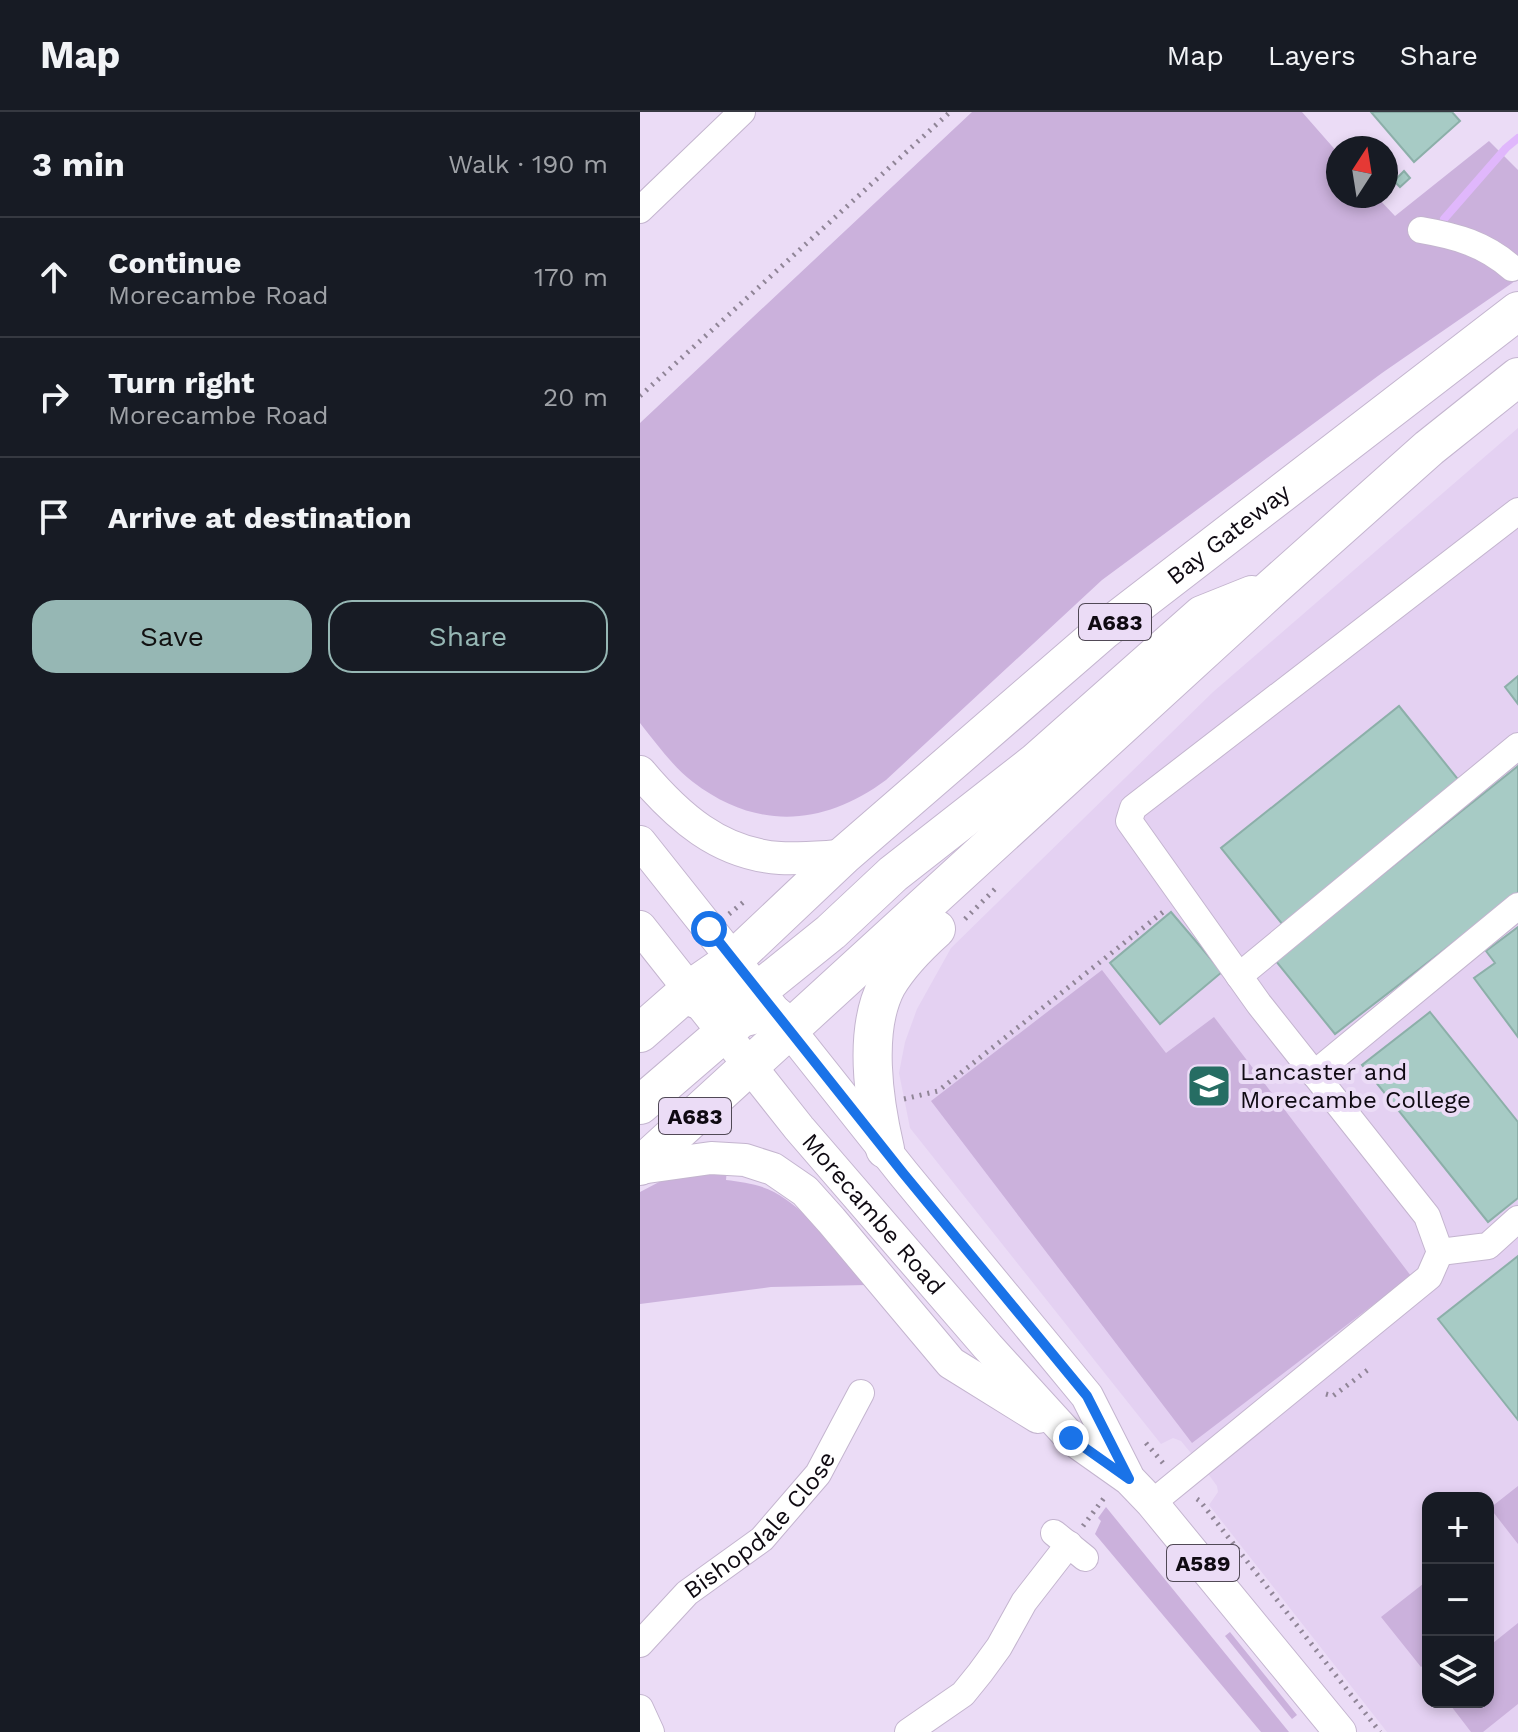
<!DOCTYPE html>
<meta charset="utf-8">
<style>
:root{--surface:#171b24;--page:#20242c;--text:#f1f3f6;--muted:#9ea1a6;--line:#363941;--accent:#96b7b4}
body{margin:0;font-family:"Work Sans",sans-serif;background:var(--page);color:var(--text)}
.controls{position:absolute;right:24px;bottom:24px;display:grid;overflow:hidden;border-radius:16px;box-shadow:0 4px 12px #0003}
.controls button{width:72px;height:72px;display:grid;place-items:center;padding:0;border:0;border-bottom:2px solid var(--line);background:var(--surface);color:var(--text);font:40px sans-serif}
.compass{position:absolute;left:686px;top:24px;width:72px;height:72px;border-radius:50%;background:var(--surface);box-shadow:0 4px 12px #0003;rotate:12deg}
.stop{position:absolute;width:24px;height:24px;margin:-18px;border:6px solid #1a73e8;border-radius:50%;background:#fff}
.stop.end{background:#1a73e8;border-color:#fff;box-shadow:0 2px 8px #0008}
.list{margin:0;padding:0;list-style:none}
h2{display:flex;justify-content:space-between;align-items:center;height:104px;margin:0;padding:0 32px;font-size:34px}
h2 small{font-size:26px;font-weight:400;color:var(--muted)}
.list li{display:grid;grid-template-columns:52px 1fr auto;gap:24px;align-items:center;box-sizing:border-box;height:120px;padding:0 32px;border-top:2px solid var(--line)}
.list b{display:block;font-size:30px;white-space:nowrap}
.list p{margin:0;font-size:26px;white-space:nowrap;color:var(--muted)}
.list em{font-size:26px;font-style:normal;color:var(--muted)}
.actions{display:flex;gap:16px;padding:24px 32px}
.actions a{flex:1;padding:18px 0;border:2px solid var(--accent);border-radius:24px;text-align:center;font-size:28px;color:var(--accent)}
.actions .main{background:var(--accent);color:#111}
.icon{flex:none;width:44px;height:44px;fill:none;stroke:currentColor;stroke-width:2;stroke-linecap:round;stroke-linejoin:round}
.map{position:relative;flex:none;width:878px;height:1620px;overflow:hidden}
header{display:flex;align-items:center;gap:48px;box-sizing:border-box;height:112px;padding:0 40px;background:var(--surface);border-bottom:2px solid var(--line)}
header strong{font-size:38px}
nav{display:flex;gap:44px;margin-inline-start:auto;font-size:28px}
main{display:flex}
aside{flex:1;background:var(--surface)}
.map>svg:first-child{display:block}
</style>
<header>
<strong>Map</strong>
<nav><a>Map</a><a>Layers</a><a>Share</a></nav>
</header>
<main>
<aside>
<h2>3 min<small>Walk · 190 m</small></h2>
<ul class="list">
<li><svg class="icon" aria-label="ahead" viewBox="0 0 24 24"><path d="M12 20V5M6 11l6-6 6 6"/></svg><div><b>Continue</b><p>Morecambe Road</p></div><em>170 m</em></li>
<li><svg class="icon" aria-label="right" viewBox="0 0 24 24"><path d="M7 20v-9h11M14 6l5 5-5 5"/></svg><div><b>Turn right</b><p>Morecambe Road</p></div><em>20 m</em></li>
<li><svg class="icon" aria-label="arrive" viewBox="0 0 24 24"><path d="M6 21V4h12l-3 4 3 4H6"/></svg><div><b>Arrive at destination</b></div></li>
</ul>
<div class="actions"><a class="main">Save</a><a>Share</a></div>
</aside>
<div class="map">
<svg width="878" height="1620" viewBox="0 0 878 1620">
<rect width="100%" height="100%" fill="#ebdcf6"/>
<path fill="#e4d1f2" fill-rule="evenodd" d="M878,316v1304h-131l-178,-227 9,-13 -1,-6 -8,-11 -28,-34 -8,-3 -12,6 -251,-316 -11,-55 6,-31 12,-33 34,-61 262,-256zM788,1386h60v204h-60z"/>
<path fill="#cbb1dc" d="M332,0h330l36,41v43h38l19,20 94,-75 29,29v109l-136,94 -280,207 -216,200c-62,46 -129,51 -193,2 -20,-15 -37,-39 -53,-59v-300z
M462,858l64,83 48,-36 197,259 -219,167 -261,-342z
M87,1057l-1,11c16,2 33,4 48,12 38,21 65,61 93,93l-96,2 -131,17v-112l21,-11z
M878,1374v58l-28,-36z
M466,1395l183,225h-28l-166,-198 6,-13 -3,-3z
M788,1468v81l-7,6 -40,-50z
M878,1511v81l-35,28h-12l-23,-30h40v-55z
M590,1520l67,83 -5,4 -67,-83z"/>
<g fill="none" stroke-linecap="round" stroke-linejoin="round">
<path stroke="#e0b7fc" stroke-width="8" d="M804,107l62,-71 12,-10"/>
</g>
<path fill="#a7cbc5" stroke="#8cafa9" stroke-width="2" d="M731,0h81l8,9 -46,41z
M764,59l6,7 -10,9 -6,-6z
M878,564v28l-13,-17z
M759,594l62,77 -178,142 -62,-77z
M878,654v127l-183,141 -60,-74z
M531,800l51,60 -62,52 -50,-61z
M878,815v110l-44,-59 21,-15 -9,-12z
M790,900l88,110v76l-30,24 -126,-157z
M878,1144v164l-80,-101z"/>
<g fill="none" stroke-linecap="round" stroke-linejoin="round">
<g stroke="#c4b5cf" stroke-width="28">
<g id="minor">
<path d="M0,98l102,-98"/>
<path d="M781,118c35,6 64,14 91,38"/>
<path d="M599,864l279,-230"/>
<path d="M674,962l204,-168"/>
<path d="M800,1140l48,-6 30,-27"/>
<path d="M512,1391l277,-226 11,-25 -13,-36 -168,-212 -130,-183 4,-13 385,-297"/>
<path d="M414,1421l31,25"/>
<path id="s1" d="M0,1532l47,-51 75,-54 56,-65 43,-81"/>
<path d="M0,1596l11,24"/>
<path d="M268,1620l55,-38 17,-21 19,-26 25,-45 45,-58"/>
</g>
</g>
<g stroke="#c4b5cf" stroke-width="34">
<g id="major">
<path d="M0,660c37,44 79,82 140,86 21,1 42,-1 63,-2"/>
<path d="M0,730l263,331 184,223 40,79"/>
<path id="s2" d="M0,815l159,201 189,219 83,91 58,41 23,24 188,229"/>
<path d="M0,1056l71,-10 34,2 28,9 32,22 26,29 120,143 87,54"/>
</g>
</g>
<g stroke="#c4b5cf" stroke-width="40">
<g id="highway">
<path d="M56,887l20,3 19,-2 24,-10 72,-58 62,-58 143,-112 166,-147 50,-20"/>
<path id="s3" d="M0,921l49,-43 45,-31 109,-103 261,-226 414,-319"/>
<path d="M0,993l101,-87 20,-5 15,3"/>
<path d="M245,1037c-11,-47 -22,-119 2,-164 13,-22 30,-39 49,-56"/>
<path d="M0,1054l633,-579 156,-139 89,-71"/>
</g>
</g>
<path stroke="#908597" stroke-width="5" stroke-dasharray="2 6" stroke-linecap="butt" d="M0,284l310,-284
M89,802l17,-14
M325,807l32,-32
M264,987l34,-8 225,-179
M686,1282l7,2 36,-27
M506,1331l17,20
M557,1387l3,2 180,231
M443,1414l21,-28"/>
<use href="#minor" stroke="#fff" stroke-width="26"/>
<use href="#major" stroke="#fff" stroke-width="32"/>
<use href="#highway" stroke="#fff" stroke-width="38"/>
</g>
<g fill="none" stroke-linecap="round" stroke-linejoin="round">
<path stroke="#1a73e8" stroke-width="10" d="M69,817l194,244 184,223 42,83 -58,-41"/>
</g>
<defs>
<g id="university-square" transform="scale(2.3)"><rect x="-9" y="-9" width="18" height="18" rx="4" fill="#266d63" stroke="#ebdcf6"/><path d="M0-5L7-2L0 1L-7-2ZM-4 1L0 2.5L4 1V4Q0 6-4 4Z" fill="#fff"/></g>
</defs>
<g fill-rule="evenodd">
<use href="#university-square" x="569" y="974"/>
</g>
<g text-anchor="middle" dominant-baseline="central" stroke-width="8" stroke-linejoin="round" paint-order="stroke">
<g fill="#ebdcf6" stroke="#514956" stroke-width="2">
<rect x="439" y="492" width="72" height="36" rx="6"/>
<rect x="19" y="986" width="72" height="36" rx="6"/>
<rect x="527" y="1433" width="72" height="36" rx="6"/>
</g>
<g font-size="22" font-weight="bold" fill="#0f0a12">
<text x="475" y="510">A683</text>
<text x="55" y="1004">A683</text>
<text x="563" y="1451">A589</text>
</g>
<g font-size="24" fill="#0f0a12" stroke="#ebdcf6">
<text stroke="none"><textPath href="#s3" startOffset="772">Bay Gateway</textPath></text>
<text stroke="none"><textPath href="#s2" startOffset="370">Morecambe Road</textPath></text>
<text stroke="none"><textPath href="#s1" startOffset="170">Bishopdale Close</textPath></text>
</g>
<g font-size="24" fill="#0f0a12" stroke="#ebdcf6" text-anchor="start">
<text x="600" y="960">Lancaster and<tspan x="600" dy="28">Morecambe College</tspan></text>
</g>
</g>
</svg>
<div class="controls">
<button>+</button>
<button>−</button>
<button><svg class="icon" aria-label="layers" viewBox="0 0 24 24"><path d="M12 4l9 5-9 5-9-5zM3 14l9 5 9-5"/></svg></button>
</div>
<svg class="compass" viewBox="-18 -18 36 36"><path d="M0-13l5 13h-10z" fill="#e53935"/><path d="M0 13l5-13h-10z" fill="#9ea1a6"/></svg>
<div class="stop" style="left:69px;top:817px"></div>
<div class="stop end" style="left:431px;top:1326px"></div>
</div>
</main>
